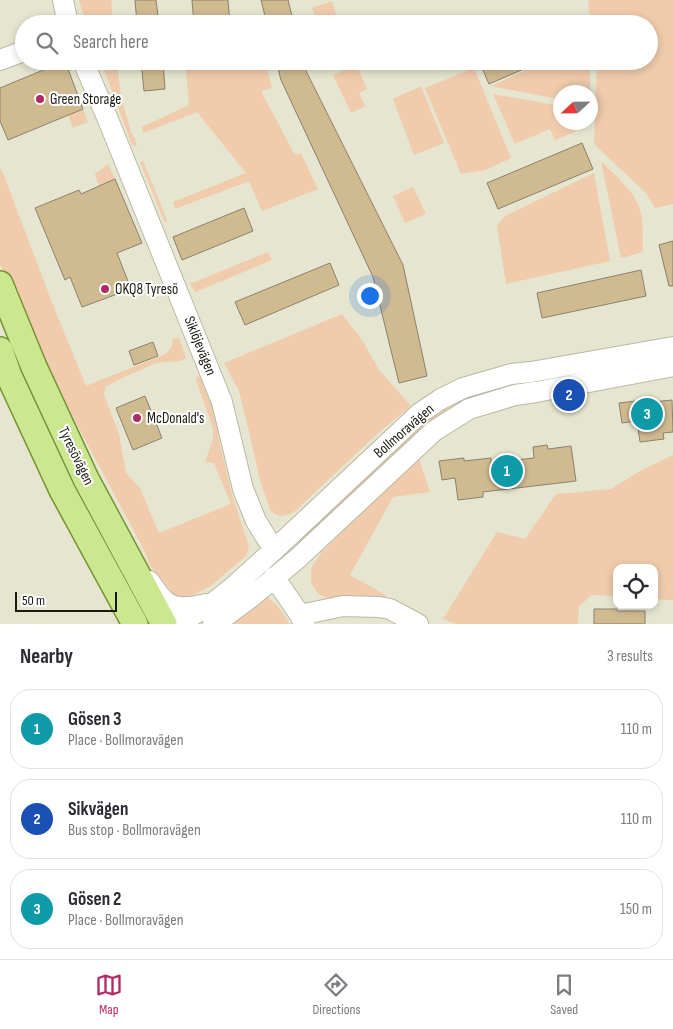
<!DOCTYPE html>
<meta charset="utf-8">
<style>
:root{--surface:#fff;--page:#f2f2f3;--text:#2b2b33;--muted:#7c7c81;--line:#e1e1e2;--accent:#b32966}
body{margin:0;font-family:"Sofia Sans Condensed",sans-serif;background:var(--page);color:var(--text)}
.controls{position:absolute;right:15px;bottom:15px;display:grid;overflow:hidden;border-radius:10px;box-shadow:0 2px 8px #0003}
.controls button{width:45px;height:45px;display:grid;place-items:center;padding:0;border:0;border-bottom:1px solid var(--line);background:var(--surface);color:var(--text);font:25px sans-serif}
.compass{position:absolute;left:553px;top:85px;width:45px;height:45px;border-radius:50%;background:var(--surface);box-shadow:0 2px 8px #0003;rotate:248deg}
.scale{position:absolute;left:15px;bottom:12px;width:102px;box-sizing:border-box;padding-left:5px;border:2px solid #1a1912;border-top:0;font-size:14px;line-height:18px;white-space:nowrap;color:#1a1912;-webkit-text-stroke:4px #fff;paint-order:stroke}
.you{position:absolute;left:369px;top:295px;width:18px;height:18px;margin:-12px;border:4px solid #fff;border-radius:50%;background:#1a73e8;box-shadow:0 0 0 8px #1a73e833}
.badge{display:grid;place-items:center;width:32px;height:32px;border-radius:50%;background:var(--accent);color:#fff;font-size:16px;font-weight:700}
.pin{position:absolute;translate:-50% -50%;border:2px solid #fff;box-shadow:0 1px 5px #0006}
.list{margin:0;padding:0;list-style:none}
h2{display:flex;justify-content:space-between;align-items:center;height:65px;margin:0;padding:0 20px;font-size:21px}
h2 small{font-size:16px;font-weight:400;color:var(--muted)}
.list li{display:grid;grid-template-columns:32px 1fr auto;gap:15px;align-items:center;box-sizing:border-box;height:80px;margin:0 10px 10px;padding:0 10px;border:1px solid var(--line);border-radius:20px}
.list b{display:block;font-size:19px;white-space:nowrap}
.list p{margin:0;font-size:16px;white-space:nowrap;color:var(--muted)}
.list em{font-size:16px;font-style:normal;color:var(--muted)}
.icon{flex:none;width:28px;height:28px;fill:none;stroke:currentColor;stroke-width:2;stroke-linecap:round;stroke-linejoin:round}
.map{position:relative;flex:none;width:673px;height:624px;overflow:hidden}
.search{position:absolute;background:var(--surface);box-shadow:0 2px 8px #0003;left:15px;right:15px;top:15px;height:55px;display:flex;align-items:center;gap:12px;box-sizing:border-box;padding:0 18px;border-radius:28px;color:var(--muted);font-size:19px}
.sheet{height:335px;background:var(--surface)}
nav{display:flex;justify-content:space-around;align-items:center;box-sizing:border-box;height:70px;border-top:1px solid var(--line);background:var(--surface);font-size:14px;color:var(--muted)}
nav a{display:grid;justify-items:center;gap:2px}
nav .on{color:var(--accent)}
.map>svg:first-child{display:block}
</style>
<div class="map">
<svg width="673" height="624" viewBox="0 0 673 624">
<rect width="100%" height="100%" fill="#e6e5cf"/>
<path fill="#f0cbac" d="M79,0h32l2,24h-27z
M588,0h85v204l-18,4 -9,-15 -52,-49 3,-83h52v-37h-58z
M332,1l7,23h-21l-6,-16z
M101,61h16l4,36 10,35 3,5 3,9 -5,-1z
M185,61h80l7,27 -11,3 34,64 6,-2 17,36 -56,22 -13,-30 -74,28 -2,-7 73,-29 -49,-61 -54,21 -1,-6 47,-22z
M546,61h44v31h-30v9l-2,-2 -67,-13z
M356,64l11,25 -8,4 6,13 -14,7 -18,-38z
M474,68l37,90 -25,12 -25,4 -36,-86z
M421,86l23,57 -30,12 -21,-56z
M493,94l63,11 4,6v11l10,1 6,8 -21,9 -5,-11 -35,15z
M83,109l5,13 -15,6 -5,-13z
M143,161l24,59 -2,3 -25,-61z
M601,161c13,14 33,29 39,48 4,14 2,30 3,43l-22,6z
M108,164l7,15 -16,7 -4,-12z
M0,168l3,5 48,127 35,86 80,-32 7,-10 -1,-5 7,-1 7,20 -5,3 -25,2 -38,17 -13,7 -1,8 15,39 7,39 14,15 19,45 72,-29 -17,-41 -9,-1 8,-23v-11l-17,-48 1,-3 5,-1 17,44 -1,16 14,59 17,51 -3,10 -37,31 -18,9 -15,1 -25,-30 -10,-23 -67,-125 -74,-155z
M594,173l16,88 -104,23 -9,-58 8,-10z
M413,187l13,27 -21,9 -12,-27z
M268,252l4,8 -77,32 -5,-8z
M342,314l22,29 15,27 32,36 -34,28 -83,78 -7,3 -5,1 -7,-2 -5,-4 -10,-30 -13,-57 -8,-32 -15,-28z
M511,385l1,5 -15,3 -194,148 -5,-4 80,-75 51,-43 15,-10 24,-12 28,-9z
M673,455v145l-19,-1v-31h-37v28l-25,-1 -13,11 -1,18h-122l-13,-5 54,-87 28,7 31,-45 55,-5 29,-18z
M418,456l12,36 -37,5 -43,78 37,21 -5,4 -41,1 -22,-6 -8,-12v-15l10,-15z
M267,597c10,7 17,16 22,27h-58z"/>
<path fill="#d0ba90" stroke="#8b816f" d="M135,0h21l3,24h-22z
M192,0h36l2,24h-36z
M261,0h27l6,24h-27z
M65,61l18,48 -75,31 -8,-19v-33z
M141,61h22l2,28 -21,2z
M276,61h27l2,8 98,196 24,111 -28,7 -26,-106 -92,-197z
M479,61h63l-53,23z
M582,143l11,26 -95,40 -11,-26z
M115,179l27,64 -25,10 14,36 -49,18 -12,-30 -5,3 -30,-72 44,-18 2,4z
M244,208l9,23 -71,29 -9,-23z
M673,241v45h-4l-10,-41z
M330,263l9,22 -94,40 -10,-23z
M641,270l5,26 -104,22 -5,-25z
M153,342l5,14 -24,9 -5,-14z
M145,396l17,42 -29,12 -17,-42z
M645,400v3l27,-3 1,32 -10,1 1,6 -24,3 -3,-21 -15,2 -3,-20z
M547,445l1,4 23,-3 5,35 -93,11v5l-25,3 -3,-22 -13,2 -3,-19 25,-3v3l27,-3v5l43,-5 -1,-11z
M594,609h23v2h28v13h-51z"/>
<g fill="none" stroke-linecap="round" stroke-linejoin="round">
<g stroke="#bab9a4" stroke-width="22">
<path id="minor" d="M63,0l5,24
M0,60l24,-9
M83,61l26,61 113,280 21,87 13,32 18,29
M274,577l26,38 4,9
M149,581c5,6 9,14 15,19 11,11 29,7 42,4
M300,615l43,-9 36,1 11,2 28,15
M178,624l35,-21 20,-16 41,-37 146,-137 21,-14 22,-11 48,-14 20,-2 142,-25
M213,624l10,-6 27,-20 47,-39 137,-128 35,-22 46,-14 21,-3 137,-26"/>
</g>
<g stroke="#779433" stroke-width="28">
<path id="major" d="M0,284l34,83 52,112 78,145
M0,350l9,26 53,114 73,134"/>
</g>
<use href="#minor" stroke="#fff" stroke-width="20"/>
<use href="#major" stroke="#cbe78f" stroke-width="25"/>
</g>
<g fill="#b32966" stroke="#fff" stroke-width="2">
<circle cx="40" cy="99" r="5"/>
<circle cx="105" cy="289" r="5"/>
<circle cx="137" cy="418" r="5"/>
</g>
<g text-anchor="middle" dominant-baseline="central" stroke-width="4" stroke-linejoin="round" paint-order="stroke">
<g font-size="15" fill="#1a1912" stroke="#fff" text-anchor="start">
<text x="50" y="99">Green Storage</text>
<text x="115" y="289">OKQ8 Tyresö</text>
<text x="147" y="418">McDonald's</text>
</g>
<g font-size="15" fill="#1a1912" stroke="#fff">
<text transform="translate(200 346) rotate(68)">Siklöjevägen</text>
<text transform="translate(404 431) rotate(-41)">Bollmoravägen</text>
<text transform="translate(76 456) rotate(64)">Tyresövägen</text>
</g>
</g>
</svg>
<div class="controls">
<button><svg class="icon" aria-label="locate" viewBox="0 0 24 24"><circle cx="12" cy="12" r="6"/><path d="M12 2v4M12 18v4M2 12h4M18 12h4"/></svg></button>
</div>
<svg class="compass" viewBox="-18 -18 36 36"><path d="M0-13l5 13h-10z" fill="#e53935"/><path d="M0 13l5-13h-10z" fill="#7c7c81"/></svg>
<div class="scale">50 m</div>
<div class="you"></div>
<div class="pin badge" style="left:507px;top:471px;background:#0f9aa8">1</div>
<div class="pin badge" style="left:569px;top:395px;background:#1a4fb4">2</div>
<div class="pin badge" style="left:647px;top:414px;background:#0f9aa8">3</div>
<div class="search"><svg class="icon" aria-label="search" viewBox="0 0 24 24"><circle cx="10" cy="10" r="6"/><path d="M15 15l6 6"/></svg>Search here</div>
</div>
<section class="sheet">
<h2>Nearby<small>3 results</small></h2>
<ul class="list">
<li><span class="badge" style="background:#0f9aa8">1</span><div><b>Gösen 3</b><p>Place · Bollmoravägen</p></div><em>110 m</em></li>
<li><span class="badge" style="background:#1a4fb4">2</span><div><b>Sikvägen</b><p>Bus stop · Bollmoravägen</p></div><em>110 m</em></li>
<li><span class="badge" style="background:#0f9aa8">3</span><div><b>Gösen 2</b><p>Place · Bollmoravägen</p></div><em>150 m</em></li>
</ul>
</section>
<nav>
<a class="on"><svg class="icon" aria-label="map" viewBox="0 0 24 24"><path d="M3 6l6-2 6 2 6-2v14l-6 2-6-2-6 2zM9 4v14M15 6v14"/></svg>Map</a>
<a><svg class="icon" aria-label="directions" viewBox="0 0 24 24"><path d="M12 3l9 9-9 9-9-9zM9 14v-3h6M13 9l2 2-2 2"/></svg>Directions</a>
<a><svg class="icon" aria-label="saved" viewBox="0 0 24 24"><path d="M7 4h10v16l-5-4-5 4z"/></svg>Saved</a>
</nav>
